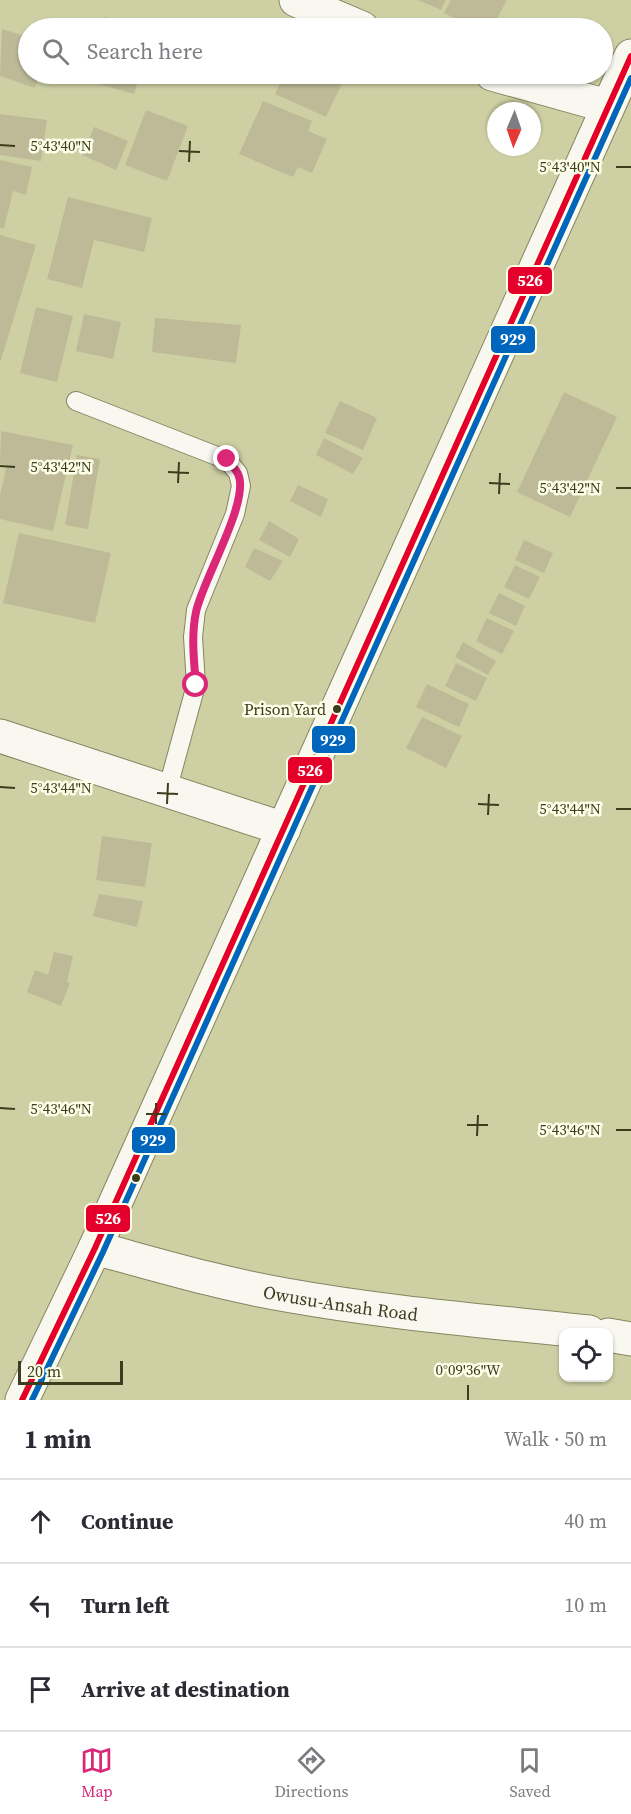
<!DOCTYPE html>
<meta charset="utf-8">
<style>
:root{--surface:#fff;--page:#f2f2f3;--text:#2b2b33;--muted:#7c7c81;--line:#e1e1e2;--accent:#db2777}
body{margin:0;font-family:"Source Serif 4",serif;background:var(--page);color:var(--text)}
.controls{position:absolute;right:18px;bottom:18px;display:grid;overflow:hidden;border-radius:12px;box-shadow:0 2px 4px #0004}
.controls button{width:54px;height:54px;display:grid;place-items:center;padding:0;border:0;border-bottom:2px solid var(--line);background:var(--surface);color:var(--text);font:30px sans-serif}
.compass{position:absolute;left:487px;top:102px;width:54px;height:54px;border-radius:50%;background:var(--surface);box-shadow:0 2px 4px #0004;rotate:182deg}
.scale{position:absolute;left:18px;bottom:15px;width:105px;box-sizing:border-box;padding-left:6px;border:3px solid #3d3d1d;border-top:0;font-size:16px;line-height:21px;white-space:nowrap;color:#3d3d1d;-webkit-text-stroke:4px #fdffe8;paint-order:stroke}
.stop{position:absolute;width:18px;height:18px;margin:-14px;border:4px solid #db2777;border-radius:50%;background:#fff}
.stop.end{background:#db2777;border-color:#fff;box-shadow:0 2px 6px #0008}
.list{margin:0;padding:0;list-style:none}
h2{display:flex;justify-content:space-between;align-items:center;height:78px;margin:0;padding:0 24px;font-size:26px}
h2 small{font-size:20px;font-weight:400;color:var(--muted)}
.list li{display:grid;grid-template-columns:39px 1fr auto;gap:18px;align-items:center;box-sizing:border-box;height:84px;padding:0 24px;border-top:2px solid var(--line)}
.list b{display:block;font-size:22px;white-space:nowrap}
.list em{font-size:20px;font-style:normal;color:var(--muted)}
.icon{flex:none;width:33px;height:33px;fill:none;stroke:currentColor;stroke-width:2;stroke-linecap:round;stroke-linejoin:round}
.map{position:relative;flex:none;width:631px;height:1400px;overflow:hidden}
.search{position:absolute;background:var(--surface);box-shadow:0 2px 4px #0004;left:18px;right:18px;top:18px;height:66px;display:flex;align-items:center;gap:15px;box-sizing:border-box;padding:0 21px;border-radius:33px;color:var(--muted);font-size:22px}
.sheet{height:330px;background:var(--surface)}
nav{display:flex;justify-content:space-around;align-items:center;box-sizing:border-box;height:84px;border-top:2px solid var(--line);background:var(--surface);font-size:16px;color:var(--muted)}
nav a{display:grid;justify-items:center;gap:3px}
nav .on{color:var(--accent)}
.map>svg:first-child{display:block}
</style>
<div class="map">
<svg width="631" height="1400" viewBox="0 0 631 1400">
<rect width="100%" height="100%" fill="#ced0a4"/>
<path fill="#beba98" d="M418,0h28l-5,10z
M451,0h56l-15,28h-18l-30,-15z
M104,17l38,11h-41z
M2,29l26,8v37h12l-5,14 -35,-12z
M87,74h53l-6,20 -49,-14z
M284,74h78l-3,7 -13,-6 -20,42 -51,-23z
M263,101l49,20 -4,10 19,8 -15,34 -14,-6 -5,10 -54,-23z
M146,110l42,16 -21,55 -42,-16z
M0,114l47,6 -6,41 -41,-6z
M94,127l34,14 -12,29 -34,-15z
M0,160l32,7 -6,28 -13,-4 -9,38 -4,-1z
M68,197l84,21 -8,34 -50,-12 -12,48 -35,-9z
M0,235l36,10 -35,115h-1z
M36,307l37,9 -16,66 -37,-9z
M84,314l37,8 -8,37 -37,-8z
M155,318l86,7 -5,38 -84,-11z
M564,392l53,25 -47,100 -53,-25z
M340,401l37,17 -14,32 -38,-17z
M1,431l72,14 -20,86 -53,-12v-24l7,-30 -7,-1z
M324,438l39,20 -10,16 -37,-19z
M77,455l23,4 -12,70 -23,-4z
M298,485l30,14 -7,18 -31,-16z
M269,521l30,18 -9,18 -31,-17z
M19,533l92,20 -16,70 -92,-20z
M524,540l29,13 -9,20 -29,-13z
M254,548l29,13 -13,20 -25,-14z
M515,565l25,12 -11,22 -25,-12z
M499,593l26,13 -9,20 -27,-13z
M487,618l27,13 -12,23 -26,-13z
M463,642l33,19 -8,14 -33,-18z
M456,663l31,15 -11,23 -31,-15z
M427,684l42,20 -10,23 -43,-20z
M422,717l40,19 -16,32 -40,-20z
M102,836l50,7 -7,44 -49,-7z
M99,894l44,7 -6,26 -44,-11z
M54,952l19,4 -6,26 3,1 -9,23 -34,-14 8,-22 13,5z"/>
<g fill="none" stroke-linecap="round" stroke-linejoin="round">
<g stroke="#848560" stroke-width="20">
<path id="lane" d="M76,401l151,59 11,13 3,13 -6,28 -39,96 -3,27 3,48 -29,106"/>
</g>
<g stroke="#848560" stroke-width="35">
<path id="street" d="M296,0l66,28
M492,74l115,32
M0,736l284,93"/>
</g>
<g stroke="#848560" stroke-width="35">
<g id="secondary">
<path id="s1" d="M95,1248c63,17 126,36 191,47 100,18 202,26 303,37"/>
<path d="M608,1335l23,4"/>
</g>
</g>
<g stroke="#848560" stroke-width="35">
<path id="primary" d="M22,1400l73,-152 536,-1192"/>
</g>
<use href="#lane" stroke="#f8f8f1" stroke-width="18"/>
<use href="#street" stroke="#f8f8f1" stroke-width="33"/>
<use href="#secondary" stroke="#f8f8f1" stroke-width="33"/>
<use href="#primary" stroke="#f8f8f1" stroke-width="33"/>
<g stroke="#fdffe8" stroke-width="10">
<path id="bus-1" d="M22,1400l73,-152 536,-1192"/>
</g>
<g stroke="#fdffe8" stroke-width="10">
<path id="bus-2" d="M32,1400l71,-148 528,-1174"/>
</g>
<use href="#bus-1" stroke="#e4002b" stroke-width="6"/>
<use href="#bus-2" stroke="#0065bd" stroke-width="6"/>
</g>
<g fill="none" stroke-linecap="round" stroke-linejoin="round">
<path stroke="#db2777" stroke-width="8" d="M196,685c-2,-24 -5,-49 0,-73 6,-31 55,-112 42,-138 -2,-5 -8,-10 -11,-15"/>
</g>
<path fill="none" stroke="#3d3d1d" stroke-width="2" d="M0,145l15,1M179,151l21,1M189,162l1,-21M616,167h15M0,466l15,1M168,472l21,1M178,483l1,-21M489,483l21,1M616,488h15M499,494l1,-21M0,787l15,1M157,793l21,1M167,804l1,-21M478,804l21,1M616,809h15M488,815l1,-21M0,1108l15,1M146,1114h20M156,1124v-21M467,1125h21M616,1130h15M477,1136l1,-21M468,1400v-15"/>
<g fill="#3d3d1d" stroke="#fdffe8" stroke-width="2">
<circle cx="337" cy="709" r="5"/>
<circle cx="136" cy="1178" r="5"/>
</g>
<g text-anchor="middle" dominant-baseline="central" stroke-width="5" stroke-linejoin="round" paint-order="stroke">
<g font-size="16" fill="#3d3d1d" stroke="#fdffe8" text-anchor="end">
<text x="326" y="709">Prison Yard</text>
</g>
<g font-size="18" fill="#3d3d1d" stroke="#fdffe8">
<text stroke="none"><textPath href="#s1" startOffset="252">Owusu-Ansah Road</textPath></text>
</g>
</g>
<g font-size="15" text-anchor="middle" fill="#3d3d1d" stroke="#fdffe8" stroke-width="5" stroke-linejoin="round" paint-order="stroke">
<text x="61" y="151">5°43'40"N</text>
<text x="570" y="172">5°43'40"N</text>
<text x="61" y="472">5°43'42"N</text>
<text x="570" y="493">5°43'42"N</text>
<text x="61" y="793">5°43'44"N</text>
<text x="570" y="814">5°43'44"N</text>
<text x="61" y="1114">5°43'46"N</text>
<text x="570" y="1135">5°43'46"N</text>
<text x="468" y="1375">0°09'36"W</text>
</g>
<g stroke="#fdffe8" stroke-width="2">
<rect x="507" y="266" width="46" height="29" rx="6" fill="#e4002b"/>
<rect x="490" y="325" width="46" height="29" rx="6" fill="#0065bd"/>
<rect x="311" y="725" width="45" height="29" rx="6" fill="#0065bd"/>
<rect x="287" y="756" width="46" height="28" rx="6" fill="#e4002b"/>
<rect x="131" y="1126" width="45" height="28" rx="6" fill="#0065bd"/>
<rect x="85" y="1204" width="46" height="29" rx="6" fill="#e4002b"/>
</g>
<g font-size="16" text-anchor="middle" font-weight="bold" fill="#fff">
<text x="530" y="286">526</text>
<text x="513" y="345">929</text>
<text x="333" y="746">929</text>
<text x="310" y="776">526</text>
<text x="153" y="1146">929</text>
<text x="108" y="1224">526</text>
</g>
</svg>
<div class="controls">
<button><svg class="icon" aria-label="locate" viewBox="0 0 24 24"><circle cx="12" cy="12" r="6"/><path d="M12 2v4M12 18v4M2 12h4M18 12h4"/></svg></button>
</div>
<svg class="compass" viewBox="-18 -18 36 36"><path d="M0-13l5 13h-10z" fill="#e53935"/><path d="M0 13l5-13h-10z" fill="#7c7c81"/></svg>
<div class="scale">20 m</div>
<div class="stop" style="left:196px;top:685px"></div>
<div class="stop end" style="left:227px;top:459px"></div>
<div class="search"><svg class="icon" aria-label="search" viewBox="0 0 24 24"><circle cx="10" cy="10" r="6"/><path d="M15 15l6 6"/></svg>Search here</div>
</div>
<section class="sheet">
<h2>1 min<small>Walk · 50 m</small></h2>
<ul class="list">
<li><svg class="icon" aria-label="ahead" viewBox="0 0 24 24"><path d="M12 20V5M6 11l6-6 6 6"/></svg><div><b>Continue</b></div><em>40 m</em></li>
<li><svg class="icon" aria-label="left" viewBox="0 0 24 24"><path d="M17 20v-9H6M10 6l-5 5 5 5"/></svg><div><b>Turn left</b></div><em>10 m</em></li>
<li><svg class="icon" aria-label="arrive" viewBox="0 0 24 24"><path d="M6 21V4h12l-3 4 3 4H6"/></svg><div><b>Arrive at destination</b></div></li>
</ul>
</section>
<nav>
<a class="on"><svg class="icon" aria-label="map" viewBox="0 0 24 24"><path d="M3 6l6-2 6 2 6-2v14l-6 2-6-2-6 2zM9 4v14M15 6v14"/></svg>Map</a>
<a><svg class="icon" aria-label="directions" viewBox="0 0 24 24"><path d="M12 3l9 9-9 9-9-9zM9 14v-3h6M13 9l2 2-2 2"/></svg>Directions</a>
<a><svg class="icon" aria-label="saved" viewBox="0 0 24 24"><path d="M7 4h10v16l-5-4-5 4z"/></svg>Saved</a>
</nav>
